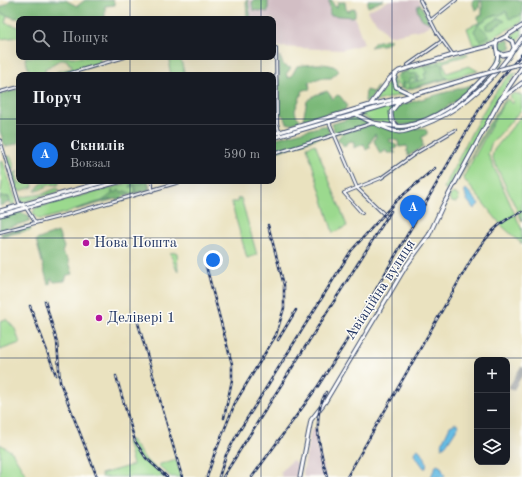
<!DOCTYPE html>
<html lang="uk">
<meta charset="utf-8">
<style>
:root{--surface:#171b24;--page:#242831;--text:#f1f3f6;--muted:#9ea1a6;--line:#363941;--accent:#1a73e8}
body{margin:0;font-family:"Old Standard TT",serif;background:var(--page);color:var(--text)}
.controls{position:absolute;right:12px;bottom:12px;display:grid;overflow:hidden;border-radius:8px;box-shadow:0 4px 16px #0002}
.controls button{width:36px;height:36px;display:grid;place-items:center;padding:0;border:0;border-bottom:1px solid var(--line);background:var(--surface);color:var(--text);font:20px sans-serif}
.you{position:absolute;left:213px;top:260px;width:14px;height:14px;margin:-10px;border:3px solid #fff;border-radius:50%;background:#1a73e8;box-shadow:0 0 0 6px #1a73e833}
.badge{display:grid;place-items:center;width:26px;height:26px;border-radius:50%;background:var(--accent);color:#fff;font-size:13px;font-weight:700}
.pin{position:absolute;translate:-50% -33px;filter:drop-shadow(0 1px 2px #0008)}
.pin::after{content:'';position:absolute;top:21px;width:14px;height:12px;background:inherit;clip-path:polygon(0 0,100% 0,50% 100%)}
.list{margin:0;padding:0;list-style:none}
h2{display:flex;justify-content:space-between;align-items:center;height:52px;margin:0;padding:0 16px;font-size:17px}
h2 small{font-size:13px;font-weight:400;color:var(--muted)}
.list li{display:grid;grid-template-columns:26px 1fr auto;gap:12px;align-items:center;box-sizing:border-box;height:60px;padding:0 16px;border-top:1px solid var(--line)}
.list b{display:block;font-size:15px;white-space:nowrap}
.list p{margin:0;font-size:13px;white-space:nowrap;color:var(--muted)}
.list em{font-size:13px;font-style:normal;color:var(--muted)}
.icon{flex:none;width:22px;height:22px;fill:none;stroke:currentColor;stroke-width:2;stroke-linecap:round;stroke-linejoin:round}
.map{position:relative;flex:none;width:522px;height:477px;overflow:hidden}
.search{position:absolute;background:var(--surface);box-shadow:0 4px 16px #0002;left:16px;top:16px;width:260px;height:44px;display:flex;align-items:center;gap:10px;box-sizing:border-box;padding:0 14px;border-radius:8px;color:var(--muted);font-size:15px}
.panel{position:absolute;background:var(--surface);box-shadow:0 4px 16px #0002;left:16px;top:72px;width:260px;height:112px;border-radius:8px}
.map>svg:first-child{display:block}
</style>
<div class="map">
<svg width="522" height="477" viewBox="0 0 522 477">
<rect width="100%" height="100%" fill="#fdfcf7"/>
<filter id="ink" filterUnits="userSpaceOnUse"><feTurbulence type="fractalNoise" baseFrequency=".025" numOctaves="2"/><feDisplacementMap in="SourceGraphic" scale="8" xChannelSelector="R" yChannelSelector="G"/><feConvolveMatrix kernelMatrix="1 2 1 2 8 2 1 2 1" color-interpolation-filters="sRGB"/></filter>
<filter id="wash" filterUnits="userSpaceOnUse"><feTurbulence type="fractalNoise" baseFrequency=".012" numOctaves="4" result="noise"/><feDisplacementMap in="SourceGraphic" scale="16" xChannelSelector="R" yChannelSelector="G"/><feGaussianBlur stdDeviation="0.9" result="paint"/><feColorMatrix in="noise" values="0 0 0 0 0 0 0 0 0 0 0 0 0 0 0 0 0 1.4 0 .05"/><feComposite in="paint" operator="in"/></filter>
<g filter="url(#wash)">
<rect width="100%" height="100%" fill="#eae2bf"/>
<path fill="#d2bec4" d="M247,0h82v14l25,2 10,28 -23,6 -63,-3v-2l-5,-1v-25h-27z
M390,0h29l12,24 -8,5 -34,7 -22,-25z
M311,429h5l1,18 10,30h-23l-1,-4z
M292,460l7,4 -3,13h-16l2,-2 -2,-2z"/>
<path fill="#9bd98e" stroke="#5b8476" d="M522,0v22l-38,20 -11,3 -6,-17 15,-7 -2,-5z
M0,13l7,2 -2,8 14,4v10l-19,2z
M522,27v8l-6,8 -5,-7z
M466,53l2,2 -25,7 4,11 22,-7 9,5 -72,19c-9,-3 -13,-8 -7,-17z
M499,56l7,2c-21,25 -72,73 -107,72 -7,0 -12,-3 -18,-5 7,1 15,3 22,2 27,-4 93,-43 96,-71z
M25,57h75v6l-43,12 -1,-3 16,-4v-3l-3,-1 -2,-4c-10,-2 -14,6 -22,8v7h-15z
M171,57h9l5,18h-14l-2,-10z
M517,72l-20,27 -50,91 -3,-2c12,-23 51,-111 73,-116z
M393,77l2,10 8,7 -29,8z
M514,93l8,2v14l-31,35 -3,10 34,76v14l-20,-18 -39,-48 39,-72 6,-7 4,5 2,-2 -5,-5z
M506,98l-49,84 31,-57z
M393,105l-4,10 3,8 -18,-1 -16,-8z
M522,115v106l-30,-64 2,-7z
M315,144l32,82 -14,7 -26,-86z
M11,156l4,13 -4,2 -4,-14z
M3,161l12,37v4l-3,4 -3,-9 -9,-1 2,-12 -2,-22z
M19,171l-3,3 3,9 13,-2 1,6 -13,4 -3,-2 -5,-15z
M51,181h9l-2,4c-11,-3 -14,5 -23,6l6,-7z
M136,181h12l2,6 -2,3 -105,29h-5l-5,-5 2,-6z
M57,188l2,2 -1,2 -35,10 -3,-2 2,-3 21,-3z
M449.5 198a4.5 4.5 0 1 1 9 0a4.5 4.5 0 1 1-9 0Z
M241,198l16,57 -10,3 -15,-53v-3h6l-1,-3z
M26,226h3l2,4 -29,6 -1,-3z
M177,252l1,19h-1l-7,-18z
M6,319l9,10 5,14 -20,7v-29z
M131,440l15,20 20,17h-64l-1,-3 32,-9 -6,-24z
M0,444l12,8 15,25h-27z
M176,459l5,18h-10l-13,-12z"/>
<path fill="#7cb979" stroke="#4c746c" d="M10,0h55l12,6 8,-6h28l2,5 -10,1v13l-91,-1 -14,-5v-5l7,-4z
M246,0h2l3,19h-4z
M253,0h15v12l-15,-2 -1,-6z
M329,0h3l2,6 3,1 1,-5h7l1,7 2,2 7,-3v8l-4,1 -21,-2z
M368,0h16l-16,7z
M473,0h49v15l-13,4 -3,-8 -6,4 -9,1 -12,8 -1,-7 4,-2v-14h-2l-1,7 -4,2 -3,-9z
M418,5h3l9,18 -8,-4 -5,-9z
M499,18l6,3 -15,9 -4,-1v-4z
M478,24l12,12 -10,5 -6,-10z
M387,39l4,1 -4,4 -17,3 5,-5z
M508,39l4,9 -6,2 -1,4h-2l-1,-4 -3,-1v-7z
M279,55l5,11 7,2 -5,6 2,4 3,-1 6,-11c9,-1 36,-6 42,5l-8,7h-11l-11,4 1,7 -7,1 -8,20 1,5 5,6 -11,3 -3,-1 -3,-7 -5,-2z
M439,63l3,1 1,10 4,4 -38,11v-4l3,-3 14,-3 -2,-5 4,-2 -5,-5h4l2,-2 4,1z
M402,72h5l3,2 8,-1 -2,4h4l-3,1 1,3 -7,-3 -2,5h-5l1,5 -5,1 2,-6 -3,-5z
M475,84c-16,16 -52,42 -75,41l-8,-7 1,-9 8,-4z
M377,87h1l-8,13 -5,2 1,-12 7,2z
M19,89v54l-14,4 -5,-16v-37z
M327,91l6,8 4,-4 3,1 7,9 -2,5 -16,3 -15,6h-11l4,-18 8,-6z
M358,116l12,7 -35,11 -3,-10z
M374,124l21,6 28,-2 4,3v3l-5,3 1,10 -15,9v-5h-2l2,-2 -1,-3 -8,1 -1,-6 -8,-2 -1,2 8,5 -1,3h-4l4,4h-9l-2,-4 -1,3 -4,2 -6,-13 2,-5 -1,-2 -6,11 2,2 -5,3 -2,-6 -10,4v-6l-3,-1 -5,2v3h-3l-1,-3 -4,-2v-3l5,-5z
M322,126h5l3,8 -57,19v-14z
M148,181l1,9 -14,3v-7l-5,1 2,-4 4,2z
M112,190l3,3 4,-3 3,2 3,-1 8,3 -8,1 -4,4 -14,1 -31,9 26,-8 10,-7z
M0,196l9,1 1,5 -10,4z
M18,212l10,3 2,6 -30,9v-12z
M27,226v2l-6,1v2l-20,3z
M58,232l6,15 -2,6 6,6 5,15 -6,1 -2,6 -11,1 -3,-4 -1,6h-2l-12,-44z"/>
<path fill="#66bce3" stroke="#4076a0" d="M466,189l13,15 -5,5 -7,-9 -3,-10z
M456,423l3,2 -13,20 -4,3v-5l8,-17z
M418,449c5,5 10,11 8,19h-2l-10,-14 1,-3z
M437,465l4,2 4,10h-14l4,-10z"/>
<g fill="none" stroke-linecap="round" stroke-linejoin="round">
<path stroke="#82888e" stroke-width="6" d="M512,387l10,-17"/>
</g>
</g>
<g filter="url(#ink)">
<g fill="none" stroke-linecap="round" stroke-linejoin="round">
<g stroke="#3a4a6d" stroke-width="4">
<path id="street" d="M420,0l17,33 16,22
M431,20l25,-20
M273,48h3l1,75 3,13
M408,65l34,-24
M64,75l61,-18
M0,92l19,-5
M329,122l28,66 30,29
M0,140l19,63 7,5 9,14
M273,154l100,-31
M152,191v-10
M362,213l-18,-20 37,-15 35,-25 39,-23
M0,232l66,-17 117,-34"/>
</g>
<g stroke="#3a4a6d" stroke-width="5">
<path id="secondary" d="M505,37l17,-11
M514,49l8,-11
M453,55l36,-9 7,-3
M373,123c10,1 23,5 33,3 32,-7 59,-28 80,-51 4,-5 9,-9 11,-15 2,-6 -1,-9 -1,-15l1,-4 8,-4 7,4 2,7 -3,5 -8,2 -5,-3
M376,124c8,3 15,7 23,8 7,0 14,-3 21,-6 36,-13 67,-40 90,-71
M300,477l11,-57 14,-18 81,-136 23,-31 13,-28 58,-107 22,-17"/>
</g>
<g stroke="#3a4a6d" stroke-width="5">
<path id="primary" d="M396,74l-2,5 2,8 15,7
M500,100l22,-33
M370,105l20,-27 9,-7 54,-16
M355,114l18,9
M396,125l-4,-4 -1,-9 8,-10
M273,134l97,-29 43,-10 54,-16
M273,138l127,-37 9,-4
M0,211l107,-30
M0,215l122,-34"/>
</g>
<use href="#street" stroke="#fff" stroke-width="2"/>
<use href="#secondary" stroke="#fff" stroke-width="3"/>
<use href="#primary" stroke="#fff" stroke-width="3"/>
<g stroke="#1b2f5e" stroke-width="2.5">
<path id="rail" d="M206,266l26,98v16l-8,38
M45,301l12,41 3,40 37,95
M30,306l26,69
M136,316l46,161
M278,340l18,-30
M116,376l19,65 11,17 21,19
M326,392c-15,27 -6,57 1,85
M215,453l20,-50 41,-68 8,-27v-23l-16,-60
M207,477l9,-28
M219,477l7,-22 12,-22 113,-182 45,-50 39,-33
M223,477l168,-266
M252,477l66,-91 26,-41 140,-244 17,-23 21,-24
M347,477l125,-219c14,-21 26,-37 50,-46"/>
</g>
<use href="#rail" stroke="#fdfcf7" stroke-width="1" stroke-dasharray="3" stroke-linecap="butt"/>
<g stroke="#3a4a6d" stroke-width="5" stroke-linecap="butt">
<path id="primary-bridge" d="M467,79l55,-16"/>
</g>
<use href="#primary-bridge" stroke="#fff" stroke-width="3"/>
</g>
</g>
<path fill="none" stroke="#1b2f5e" stroke-width="1" stroke-opacity="0.55" d="M130,0v19M261,0v19M392,0v477M130,57v18M261,57v18M0,119h19M273,119h249M130,181v296M261,181v296M0,238h522M0,358h522"/>
<g fill="#b5179e" stroke="#fdfcf7" stroke-width="1.5">
<circle cx="86" cy="243" r="4"/>
<circle cx="99" cy="318" r="4"/>
</g>
<g text-anchor="middle" dominant-baseline="central" stroke-width="3" stroke-linejoin="round" paint-order="stroke">
<g font-size="15" fill="#1b2f5e" stroke="#fdfcf7" text-anchor="start">
<text x="94" y="243">Нова Пошта</text>
<text x="107" y="318">Делівері 1</text>
</g>
<g font-size="15" fill="#1b2f5e" stroke="#fdfcf7">
<text transform="translate(381 290) rotate(-57)">Авіаційна вулиця</text>
</g>
</g>
</svg>
<div class="controls">
<button>+</button>
<button>−</button>
<button><svg class="icon" aria-label="layers" viewBox="0 0 24 24"><path d="M12 4l9 5-9 5-9-5zM3 14l9 5 9-5"/></svg></button>
</div>
<div class="you"></div>
<div class="pin badge" style="left:413px;top:228px">A</div>
<div class="search"><svg class="icon" aria-label="search" viewBox="0 0 24 24"><circle cx="10" cy="10" r="6"/><path d="M15 15l6 6"/></svg>Пошук</div>
<section class="panel">
<h2>Поруч<small></small></h2>
<ul class="list">
<li><span class="badge">A</span><div><b>Скнилів</b><p>Вокзал</p></div><em>590 m</em></li>
</ul>
</section>
</div>
